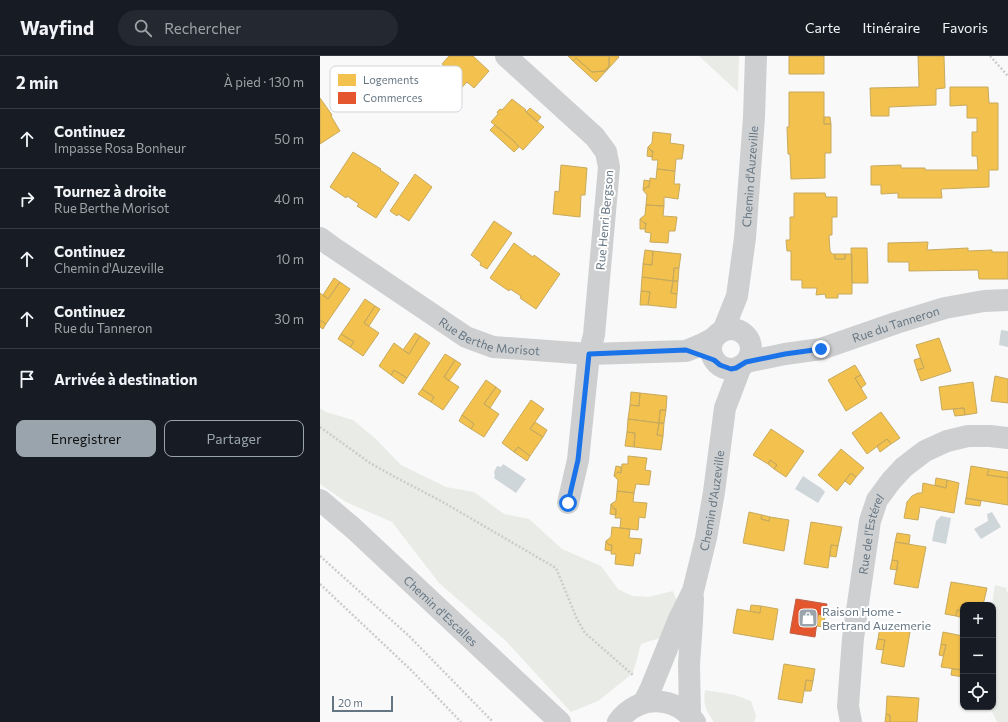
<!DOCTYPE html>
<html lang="fr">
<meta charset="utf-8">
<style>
:root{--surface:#171b24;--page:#242831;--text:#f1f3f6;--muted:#9ea1a6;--line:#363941;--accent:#99a4ac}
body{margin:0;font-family:Commissioner,sans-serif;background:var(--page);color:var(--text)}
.controls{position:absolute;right:12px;bottom:12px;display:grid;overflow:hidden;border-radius:8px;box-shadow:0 1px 3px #0004}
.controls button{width:36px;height:36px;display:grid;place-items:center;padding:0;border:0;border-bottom:1px solid var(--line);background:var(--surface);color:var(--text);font:20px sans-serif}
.scale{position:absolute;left:12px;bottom:10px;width:61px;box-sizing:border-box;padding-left:4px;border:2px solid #657683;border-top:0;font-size:11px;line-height:14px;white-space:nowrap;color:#657683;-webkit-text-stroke:3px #fff;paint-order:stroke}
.stop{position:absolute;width:12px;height:12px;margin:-9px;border:3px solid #1a73e8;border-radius:50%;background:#fff}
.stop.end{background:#1a73e8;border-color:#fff;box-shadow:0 1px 4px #0008}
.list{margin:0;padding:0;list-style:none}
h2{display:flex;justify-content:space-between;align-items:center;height:52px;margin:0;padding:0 16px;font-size:17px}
h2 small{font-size:13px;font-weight:400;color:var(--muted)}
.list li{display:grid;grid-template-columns:26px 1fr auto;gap:12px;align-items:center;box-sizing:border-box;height:60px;padding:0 16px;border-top:1px solid var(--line)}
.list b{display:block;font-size:15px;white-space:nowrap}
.list p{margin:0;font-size:13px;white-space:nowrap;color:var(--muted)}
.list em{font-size:13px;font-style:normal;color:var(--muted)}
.actions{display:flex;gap:8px;padding:12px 16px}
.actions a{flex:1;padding:9px 0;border:1px solid var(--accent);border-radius:8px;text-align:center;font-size:14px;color:var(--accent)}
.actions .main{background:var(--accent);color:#111}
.icon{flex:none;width:22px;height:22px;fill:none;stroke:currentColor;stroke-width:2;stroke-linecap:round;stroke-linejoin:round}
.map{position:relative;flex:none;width:688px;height:666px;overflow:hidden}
header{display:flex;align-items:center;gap:24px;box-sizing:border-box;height:56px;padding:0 20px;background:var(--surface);border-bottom:1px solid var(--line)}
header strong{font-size:19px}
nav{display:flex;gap:22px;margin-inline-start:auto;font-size:14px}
.search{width:280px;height:36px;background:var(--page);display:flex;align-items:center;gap:10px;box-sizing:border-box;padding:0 14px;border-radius:22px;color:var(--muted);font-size:15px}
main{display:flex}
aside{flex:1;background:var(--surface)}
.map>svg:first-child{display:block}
</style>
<header>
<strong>Wayfind</strong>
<div class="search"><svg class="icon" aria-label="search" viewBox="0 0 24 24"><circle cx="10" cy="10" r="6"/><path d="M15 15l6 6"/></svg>Rechercher</div>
<nav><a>Carte</a><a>Itinéraire</a><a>Favoris</a></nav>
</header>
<main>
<aside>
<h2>2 min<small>À pied · 130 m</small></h2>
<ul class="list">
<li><svg class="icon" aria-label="ahead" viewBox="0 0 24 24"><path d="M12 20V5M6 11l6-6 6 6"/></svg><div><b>Continuez</b><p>Impasse Rosa Bonheur</p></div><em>50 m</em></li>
<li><svg class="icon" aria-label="right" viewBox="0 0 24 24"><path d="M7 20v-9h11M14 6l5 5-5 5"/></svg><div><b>Tournez à droite</b><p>Rue Berthe Morisot</p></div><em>40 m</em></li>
<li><svg class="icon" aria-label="ahead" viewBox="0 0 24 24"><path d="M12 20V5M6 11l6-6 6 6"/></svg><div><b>Continuez</b><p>Chemin d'Auzeville</p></div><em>10 m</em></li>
<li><svg class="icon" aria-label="ahead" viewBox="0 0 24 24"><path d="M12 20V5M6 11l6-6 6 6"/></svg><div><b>Continuez</b><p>Rue du Tanneron</p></div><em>30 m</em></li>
<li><svg class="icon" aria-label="arrive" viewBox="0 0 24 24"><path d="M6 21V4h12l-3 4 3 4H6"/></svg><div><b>Arrivée à destination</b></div></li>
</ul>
<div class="actions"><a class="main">Enregistrer</a><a>Partager</a></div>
</aside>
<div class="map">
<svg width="688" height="666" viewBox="0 0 688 666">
<rect width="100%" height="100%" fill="#f9f9f9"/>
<path fill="#e8ebe6" d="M379,0h40l-1,36z
M0,352l6,4 27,8 23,19 25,26 45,22 28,5 30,22 25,5 33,30 39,17 17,23 14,7 16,1 25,-6 5,12 -15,34 -22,7 -8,29 -35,28 -27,11 -65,-71 -67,-58 -47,-61 -46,-20 -26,-18z
M675,529l12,3 -1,3 2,1v130h-11l-7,-15h3v-102h-1z
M385,634l30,5 16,6 5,15 -2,6h-40c-8,-12 -11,-17 -9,-32z"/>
<path fill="#ced6d9" d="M681,274l7,1v16l-9,-2z
M183,408l23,15 -10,14 -22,-15 1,-2 -1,-4 3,-6 4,1z
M483,420l18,12 4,4 -7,11 -23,-14z
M672,456l9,15 -20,12 -7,-10 14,-8 -1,-7z
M621,460l10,2 -5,26 -14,-3 4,-20z"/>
<path fill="#f2c14e" stroke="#c8aa5e" d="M129,0h24l16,15 -15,17 -7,-6 -15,16 -23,-20 7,-8 5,-1 3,-3 -2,-2z
M248,0h41v10l-4,5 -13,1 -16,-14 -3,3z
M289,0h9l1,1 -23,25 -23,-21 3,-3 16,14 13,-1 4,-5z
M469,0h35v18h-35z
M598,0h26l1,32 -9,1v16l-47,2v9h-18l-1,-28 49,-1z
M630,31h38l1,16h9v67h-9v17l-48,2 1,9h-44v-5l-17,1v-9h-10v-19l30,-1v3h24v2h53l-1,-14h-5v-24h5v-14h-10v-13l-17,1z
M469,36h35v32h7v29h-6v25l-34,1 -1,-25h-2l-1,-27h2z
M0,42l12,17 -1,1 9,15 -20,13z
M192,43l14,11 -1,1 19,16 -21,23 -8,-7v-1l-24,-20 7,-8 -1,-2 3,-3 2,1z
M210,52l11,9 -4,5 -11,-10z
M504,61h6l1,7h-7z
M175,69l20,17v1l4,4 -5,5 -24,-22z
M333,76l18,2 -1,9 14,2 -2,14h-6l-1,12 -18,-2 1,-9h-6l1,-9h-2l-3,-4 4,-4z
M328,91l3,4h2l-1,6 -5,-1z
M33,96l28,17 -1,1 19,13 -23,35 -19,-12 2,-2 -12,-8 -1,2 -16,-11z
M241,109l26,3 -2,27h-4l-1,22 -27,-3 2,-23 4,1z
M337,113l18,2 -1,13h6l-2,15 -14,-2v9l-18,-1 1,-10 -4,-5 4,-3h2l1,-9 6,1z
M95,118l17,13 -23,34 -11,-7 -1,2 -7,-5z
M324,124l6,1 -1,6h-2l-4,3z
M474,137h31l1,4h11v20h-5v18h-3l1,16 2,3h3v5h10v-5h7v40h-14v4h-12l-1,-4 -9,1 1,-7h-15v-8h-11v-29h-4l-1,-11h4v-23h4z
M326,149l18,1 -1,10 14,1 -2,14h-6l-1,12 -18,-1 1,-9 -6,-1 1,-9h-2l-4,-4 5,-4z
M320,163l4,4h2l-1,6h-5z
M174,165l18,12 -25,36 -7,-4 1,-2 -10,-8z
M608,186l-1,8 41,-2v3l24,-1v2h16v27h-29l-1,-9 -69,1v-9h-21v-19z
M194,187l19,14 1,-2 26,19 -24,35 -16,-11 1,-2 -11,-7 -1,2 -19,-13z
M531,192h16l1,35h-16z
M325,194l8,1 -1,14 -9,-1z
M333,195l28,3 -2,14h-5l-1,13 -31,-4 1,-13 9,1z
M515,198h10v5h-10z
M354,212h5l-1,13h-5z
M322,221l31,4 -2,12 6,1 -1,14 -28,-3 2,-13 -9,-1z
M14,222l6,4 -12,17 -5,-4z
M353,225h5l-1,13 -6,-1z
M20,226l10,7 -24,35 -6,-4v-27l8,6z
M321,235l9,1 -2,13h-8z
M45,243l10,7 -11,17 15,10 -16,23 -13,-9 4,-5 -13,-8z
M55,250l5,3 -11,17 -5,-3z
M0,264l6,4 -3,5 -3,-2z
M95,277l5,3 -11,18 -6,-4z
M21,278l13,8 -4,5 -12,-8z
M100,280l10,7 -23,35 -13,-8 -3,5 -12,-9 15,-23 15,11z
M619,282l12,33 -30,10 -4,-11 7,-2 -8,-23z
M125,298l10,6 -11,17 15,10 -16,23 -12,-8 3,-5 -12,-8z
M600,302l4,10 -7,2 -3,-10z
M135,304l6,4 -12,17 -5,-4z
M535,309l6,10 -6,3 12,20 -21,13 -18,-31z
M74,314l13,8 -4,6 -12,-9z
M541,319l5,9 -5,4 -6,-10z
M675,320l13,3v24l-17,-2z
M166,324l10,7 -12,17 15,10 -15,23 -13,-8 3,-5 -12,-9z
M653,326l4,31 -12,2 -1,-7 -22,2 -3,-23z
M176,331l5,4 -11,17 -6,-4z
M102,333l12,8 -3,5 -13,-8z
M311,336l9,1 -1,13 -9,-1z
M320,337l27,3 -1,14h-6l-1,13 -31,-4 2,-14 9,1z
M211,344l13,9 -14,20 13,8 -13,19 -12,-9 -4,5 -12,-9z
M644,352l1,7 -10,1 -2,-7z
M340,354h6l-2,13h-5z
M561,356l19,26 -9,6 -4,-5 -20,15 -15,-21z
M142,359l12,9 -3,5 -12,-8z
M308,363l31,4 -2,12 6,1 -2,14 -27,-3 1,-14 -8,-1z
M215,366l12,8 -4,7 -13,-8z
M339,367h5l-1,13 -6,-1z
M451,373l33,22 -18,26 -12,-8 3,-4 -7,-5 -2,4 -15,-9z
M307,376l8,1 -1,14 -9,-1z
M567,383l4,5 -11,8 -3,-6z
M198,391l12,9 -3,5 -13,-9z
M521,393l23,19 -8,9 -5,-4 -14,18 -19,-16z
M308,400l19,2 -2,12 6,1 -2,14 -13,-1 -2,9 -17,-2 1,-11 -4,-4 4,-4 3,1 1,-9h6z
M450,404l7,5 -3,4 -6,-5z
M296,410l5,1v6l-3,-1 -4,4z
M651,410l18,3 -2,6 21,3v27l-42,-7z
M669,413l19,3v6l-21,-3z
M531,417l5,4 -6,8 -5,-4z
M616,422l11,2 -1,8 -11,-3z
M627,424l12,3 -5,30 -34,-6 -2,13 -14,-2 3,-16 5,-6 6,-3h4l1,-10 23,5z
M297,435l17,2 -1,9 14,1 -2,15 -6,-1 -1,13 -18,-2 1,-10h-6l1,-9h-2l-3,-5 5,-3z
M646,442l15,3 -1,5 -15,-2z
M291,448l3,5h2v6l-6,-1z
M429,456l13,3 -1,4 8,2 1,-4 19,3 -5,31 -41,-8z
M442,459l8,2 -1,4 -8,-2z
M491,466l31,5 -4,19 -7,-1 -3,23 -24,-4z
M292,471l18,2 -1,9 13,1 -2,15 -5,-1 -2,13 -18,-2 1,-10h-5l1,-9h-3l-3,-4 5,-4z
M577,477l13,2 -1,9 -14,-2z
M286,485l3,4h3l-1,6 -6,-1z
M575,486l31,5 -8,41 -24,-4 4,-23 -6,-1z
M511,489l7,1 -2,11 -6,-1z
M572,504l6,1 -1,9 -7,-1z
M631,526l36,6 -4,17h-20v6l-6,-1 -1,6 -11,-2z
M431,549l10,1 -1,7 -10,-2z
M441,550l17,3 -5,31 -40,-7 4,-24 23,4z
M637,554l6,1v7l-7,-2z
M498,558l7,2 -2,11 -6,-1z
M560,571l30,5 -6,35 -23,-4 4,-23 -7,-1z
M623,576l20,4v34l-22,-3 5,-22 -5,-1z
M558,583l7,1 -2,10 -7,-1z
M621,588l5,1 -3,11 -4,-1z
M464,608l31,5 -2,12 -7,-1 -4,23 -24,-4z
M632,613l11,1v7l-12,-2z
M486,624l7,1 -2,10h-6z
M567,640l32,2 -2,24h-27v-7l-4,-1z
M566,658l4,1v7h-5z"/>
<path fill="#e4572e" stroke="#be6048" d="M476,543l31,5 -2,12 -7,-2 -3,23 -25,-4z"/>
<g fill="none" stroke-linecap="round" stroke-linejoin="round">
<path stroke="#cbcccd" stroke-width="2.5" stroke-dasharray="2 2" stroke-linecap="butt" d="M670,0l18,20
M0,371l50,36 25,14 46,24 115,67 21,51 8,14 48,42
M0,500l89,80 84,86
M0,528l91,86 50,52"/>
<g stroke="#cecfd0" stroke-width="22">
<path d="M186,0l89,81 11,15 3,15 -15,168 -5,19 -11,106 -10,43"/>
<path id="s1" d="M0,182l11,8 135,91 27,10 96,7 97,-3 17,-7 11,-6"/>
<circle cx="411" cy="293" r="20"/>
<path id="s2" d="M403,275l14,-35 8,-58 9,-121 2,-61"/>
<path id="s3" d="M426,306l39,-8 36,-5 75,-26 49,-15 39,-7 24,-1"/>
<path id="s4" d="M0,444l33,28 207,194"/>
<path id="s5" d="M324,646l7,-14 28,-69 14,-28 13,-53 8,-46 11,-84 16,-42"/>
<path d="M370,659l-1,-51 3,-43 1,-23"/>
<path d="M298,666c20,-28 57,-27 77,0"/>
<path id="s6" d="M531,666l-3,-16 5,-68 17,-117 7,-21 14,-19 13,-14 21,-16 22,-10 21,-5h22l18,2"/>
</g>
</g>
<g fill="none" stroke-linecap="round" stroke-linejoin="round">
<path stroke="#1a73e8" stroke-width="5" d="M248,447l10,-43 11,-106 97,-4 28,10 6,5 11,4 5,-1 10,-6 39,-8 36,-5"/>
</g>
<defs>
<g id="shop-square" transform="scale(1)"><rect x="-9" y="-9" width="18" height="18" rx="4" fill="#99a4ac" stroke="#fff"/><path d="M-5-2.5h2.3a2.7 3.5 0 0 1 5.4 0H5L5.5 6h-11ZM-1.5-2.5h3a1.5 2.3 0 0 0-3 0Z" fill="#fff"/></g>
</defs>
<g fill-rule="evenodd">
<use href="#shop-square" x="488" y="562"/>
</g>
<g text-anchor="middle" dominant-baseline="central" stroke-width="4" stroke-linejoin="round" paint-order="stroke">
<g font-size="12" fill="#657683" stroke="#fff">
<text stroke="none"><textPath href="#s2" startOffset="158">Chemin d'Auzeville</textPath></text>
<text transform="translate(284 164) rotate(-85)">Rue Henri Bergson</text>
<text stroke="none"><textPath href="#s3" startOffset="155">Rue du Tanneron</textPath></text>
<text stroke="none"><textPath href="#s1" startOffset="199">Rue Berthe Morisot</textPath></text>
<text stroke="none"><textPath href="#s5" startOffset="214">Chemin d'Auzeville</textPath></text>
<text stroke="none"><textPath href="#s6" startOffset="190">Rue de l'Estérel</textPath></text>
<text stroke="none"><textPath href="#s4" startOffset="164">Chemin d'Escalles</textPath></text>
</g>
<g font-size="12" fill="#657683" stroke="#fff" text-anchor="start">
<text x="502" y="555">Raison Home -<tspan x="502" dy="14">Bertrand Auzemerie</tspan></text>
</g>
</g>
<rect x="10" y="10" width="132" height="46" rx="6" fill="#fff" stroke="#d1d6da" stroke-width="1"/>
<rect x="18" y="18" width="18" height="12" fill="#f2c14e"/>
<rect x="18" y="36" width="18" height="12" fill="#e4572e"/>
<g font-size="11" fill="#657683">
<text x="43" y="28">Logements</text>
<text x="43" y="46">Commerces</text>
</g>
</svg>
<div class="controls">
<button>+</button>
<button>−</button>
<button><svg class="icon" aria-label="locate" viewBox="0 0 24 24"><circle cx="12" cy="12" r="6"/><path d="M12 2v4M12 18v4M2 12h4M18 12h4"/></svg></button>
</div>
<div class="scale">20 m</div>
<div class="stop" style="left:248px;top:447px"></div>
<div class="stop end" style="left:501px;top:293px"></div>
</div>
</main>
